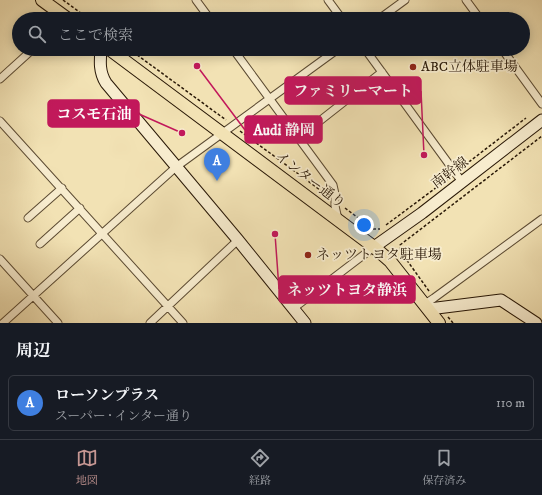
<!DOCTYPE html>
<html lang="ja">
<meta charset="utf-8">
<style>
:root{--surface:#171b24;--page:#242831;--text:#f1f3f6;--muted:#9ea1a6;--line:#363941;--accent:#c59692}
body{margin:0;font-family:"IM FELL DW Pica","Noto Serif JP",serif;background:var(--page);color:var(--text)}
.you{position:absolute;left:364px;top:225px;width:14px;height:14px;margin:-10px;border:3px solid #fff;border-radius:50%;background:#1a73e8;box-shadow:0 0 0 6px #1a73e833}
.badge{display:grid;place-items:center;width:26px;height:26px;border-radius:50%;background:var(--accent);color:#fff;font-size:13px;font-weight:700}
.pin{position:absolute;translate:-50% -33px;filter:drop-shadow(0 1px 2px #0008)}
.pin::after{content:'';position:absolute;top:21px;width:14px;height:12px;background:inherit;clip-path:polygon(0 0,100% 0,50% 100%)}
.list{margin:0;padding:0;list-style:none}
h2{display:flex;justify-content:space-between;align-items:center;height:52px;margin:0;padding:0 16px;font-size:17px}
h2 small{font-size:13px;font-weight:400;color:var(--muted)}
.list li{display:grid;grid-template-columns:26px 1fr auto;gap:12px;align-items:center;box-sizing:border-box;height:56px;margin:0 8px 8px;padding:0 8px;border:1px solid var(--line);border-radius:6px}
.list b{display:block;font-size:15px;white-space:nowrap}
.list p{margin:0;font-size:13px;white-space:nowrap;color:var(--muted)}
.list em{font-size:13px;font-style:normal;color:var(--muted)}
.icon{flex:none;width:22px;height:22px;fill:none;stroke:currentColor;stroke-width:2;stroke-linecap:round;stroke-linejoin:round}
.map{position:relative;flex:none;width:542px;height:323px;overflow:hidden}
.search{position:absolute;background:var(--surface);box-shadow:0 2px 10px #0003;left:12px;right:12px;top:12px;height:44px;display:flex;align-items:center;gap:10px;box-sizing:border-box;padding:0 14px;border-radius:22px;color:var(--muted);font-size:15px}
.sheet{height:116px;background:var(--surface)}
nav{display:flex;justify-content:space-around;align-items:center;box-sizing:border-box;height:56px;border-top:1px solid var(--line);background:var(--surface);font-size:11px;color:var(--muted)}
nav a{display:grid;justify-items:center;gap:2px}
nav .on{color:var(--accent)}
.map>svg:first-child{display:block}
</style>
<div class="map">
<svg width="542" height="323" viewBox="0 0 542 323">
<rect width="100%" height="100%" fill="#f2e2b4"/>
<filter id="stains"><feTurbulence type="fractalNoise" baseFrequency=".005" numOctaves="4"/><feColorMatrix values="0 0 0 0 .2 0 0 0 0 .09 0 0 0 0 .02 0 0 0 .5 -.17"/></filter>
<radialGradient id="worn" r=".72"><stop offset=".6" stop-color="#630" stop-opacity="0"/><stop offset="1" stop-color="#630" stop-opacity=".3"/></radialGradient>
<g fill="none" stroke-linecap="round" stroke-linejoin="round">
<g stroke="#5b4a32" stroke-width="9">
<path id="street" d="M196,0l14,19
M328,0l14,19
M466,0l14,19
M379,19l26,-19
M233,49l100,136 2,9v12l3,13
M365,49l97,133
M502,49l40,55
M0,79l33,-30
M0,121l183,202
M298,138l84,-66
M28,218l34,-30
M40,244l40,-36
M0,259l58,64
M425,304l9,-6 108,-79
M294,308l80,-61
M3,323l173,-156 162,-118
M150,323l88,-83"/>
</g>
<g stroke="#291807" stroke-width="13">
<path id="secondary" d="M101,49c-1,12 -2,23 5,34l132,157 67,83
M374,247l48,-34 120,-93
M429,309l72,-9 35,23"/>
</g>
<g stroke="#291807" stroke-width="14">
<path id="primary" d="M42,0l26,19
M109,49l265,198 16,14 49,62"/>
</g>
<path stroke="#291807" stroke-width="1.5" stroke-dasharray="3 2" stroke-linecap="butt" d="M63,0l26,19
M129,49l97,71
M240,131l87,64
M461,168l65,-50
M345,208l28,21h7
M386,225l63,-47
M429,291l-28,-39 -1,-7 142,-109
M448,317l5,6"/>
<use href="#street" stroke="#f7ecce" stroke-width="7"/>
<use href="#secondary" stroke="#f7ecce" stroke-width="11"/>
<use href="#primary" stroke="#f2e2b4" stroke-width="12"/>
</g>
<g fill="#8f2418" stroke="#f7ecce" stroke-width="1.5">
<circle cx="413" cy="67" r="4"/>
<circle cx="308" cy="255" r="4"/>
</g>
<g text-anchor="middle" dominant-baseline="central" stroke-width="3.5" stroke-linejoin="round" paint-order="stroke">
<g font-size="14" fill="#291807" stroke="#f7ecce" text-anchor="start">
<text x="421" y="67">ABC立体駐車場</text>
<text x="316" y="255">ネッツトヨタ駐車場</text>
</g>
<g font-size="14" fill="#291807" stroke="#f7ecce">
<text transform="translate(450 173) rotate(-37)">南幹線</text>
<text transform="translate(310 180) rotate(37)">インター通り</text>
</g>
</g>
<path fill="none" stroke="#c2185b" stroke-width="1.5" d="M424 155L421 91M182 133L139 114M197 66L245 130M275 234L279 289"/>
<g fill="#c2185b" stroke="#f7ecce" stroke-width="1.5">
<circle cx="424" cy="155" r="4"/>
<circle cx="182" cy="133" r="4"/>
<circle cx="197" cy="66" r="4"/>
<circle cx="275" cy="234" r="4"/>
</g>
<g fill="#c2185b" stroke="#c2185b" stroke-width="1.5">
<rect x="285" y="77" width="136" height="27" rx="4"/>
<rect x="48" y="100" width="91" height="27" rx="4"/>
<rect x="245" y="116" width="77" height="27" rx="4"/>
<rect x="279" y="276" width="136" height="27" rx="4"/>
</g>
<g font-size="15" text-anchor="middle" font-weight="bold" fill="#fff">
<text x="353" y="96">ファミリーマート</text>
<text x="94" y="119">コスモ石油</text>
<text x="284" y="135">Audi 静岡</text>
<text x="347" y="295">ネッツトヨタ静浜</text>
</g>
<rect width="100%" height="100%" filter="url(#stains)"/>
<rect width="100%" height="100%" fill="url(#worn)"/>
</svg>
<div class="you"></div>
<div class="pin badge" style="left:217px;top:181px;background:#3f7fe0">A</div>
<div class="search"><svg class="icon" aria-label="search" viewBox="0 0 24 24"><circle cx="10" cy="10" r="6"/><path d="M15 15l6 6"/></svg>ここで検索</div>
</div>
<section class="sheet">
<h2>周辺<small></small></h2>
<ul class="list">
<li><span class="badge" style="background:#3f7fe0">A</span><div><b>ローソンプラス</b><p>スーパー · インター通り</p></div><em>110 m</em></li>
</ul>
</section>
<nav>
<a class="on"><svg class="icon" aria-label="map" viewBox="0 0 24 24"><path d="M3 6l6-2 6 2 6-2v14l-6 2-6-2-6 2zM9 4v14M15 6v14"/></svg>地図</a>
<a><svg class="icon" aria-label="directions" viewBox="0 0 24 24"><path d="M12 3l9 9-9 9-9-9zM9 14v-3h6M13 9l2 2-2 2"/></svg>経路</a>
<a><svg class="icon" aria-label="saved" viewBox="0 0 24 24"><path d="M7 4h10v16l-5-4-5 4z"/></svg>保存済み</a>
</nav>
